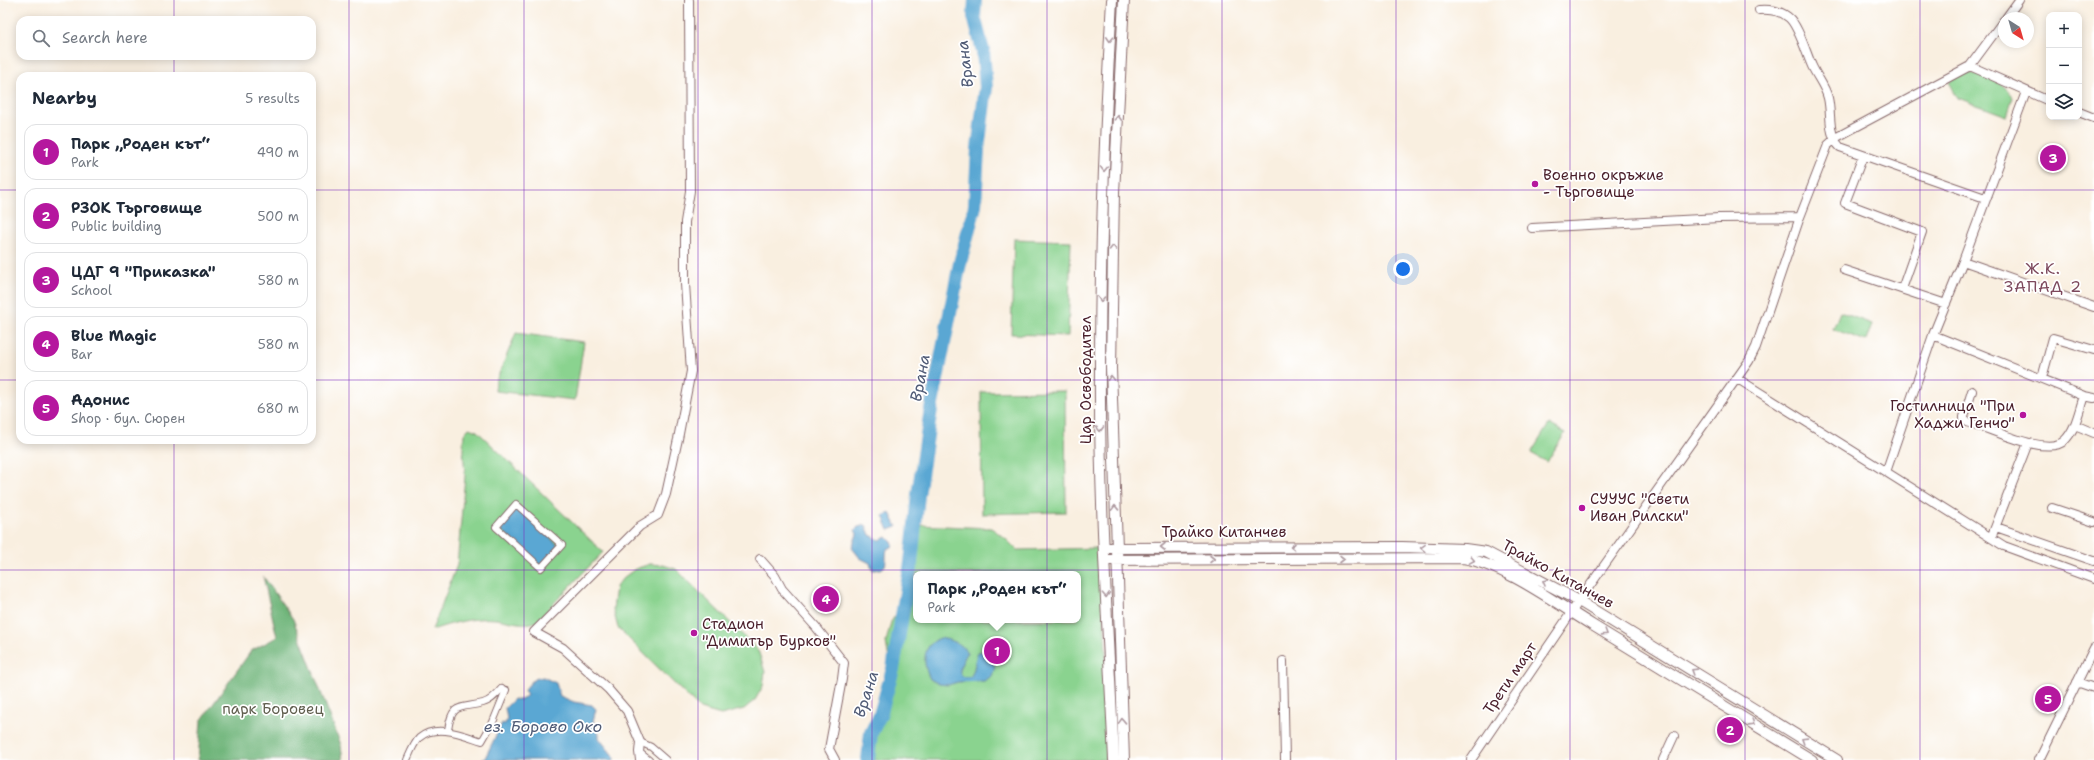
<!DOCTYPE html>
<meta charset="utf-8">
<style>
:root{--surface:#fff;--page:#f2f2f3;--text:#1f2937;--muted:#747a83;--line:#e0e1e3;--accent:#b5179e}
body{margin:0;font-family:"Shantell Sans",sans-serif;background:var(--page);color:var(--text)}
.controls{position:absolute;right:12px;top:12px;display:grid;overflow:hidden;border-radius:8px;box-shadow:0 2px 10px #0003}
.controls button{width:36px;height:36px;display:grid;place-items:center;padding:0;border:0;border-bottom:1px solid var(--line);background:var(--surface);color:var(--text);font:20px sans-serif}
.compass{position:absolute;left:1998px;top:12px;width:36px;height:36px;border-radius:50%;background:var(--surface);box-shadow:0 2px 10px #0003;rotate:143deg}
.you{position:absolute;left:1403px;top:269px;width:14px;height:14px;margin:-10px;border:3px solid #fff;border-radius:50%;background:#1a73e8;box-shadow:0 0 0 6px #1a73e833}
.badge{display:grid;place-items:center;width:26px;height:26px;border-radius:50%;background:var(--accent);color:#fff;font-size:13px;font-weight:700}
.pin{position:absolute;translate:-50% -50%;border:2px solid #fff;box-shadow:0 1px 4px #0006}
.popup{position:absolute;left:913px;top:571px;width:168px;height:52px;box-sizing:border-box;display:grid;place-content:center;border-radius:8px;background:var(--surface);filter:drop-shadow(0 1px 3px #0005);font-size:13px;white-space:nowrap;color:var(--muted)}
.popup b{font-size:15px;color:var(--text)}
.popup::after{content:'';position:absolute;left:50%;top:100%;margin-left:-8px;border:8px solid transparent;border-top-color:var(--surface)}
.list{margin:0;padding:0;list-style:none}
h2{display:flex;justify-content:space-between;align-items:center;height:52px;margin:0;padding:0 16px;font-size:17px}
h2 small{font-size:13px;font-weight:400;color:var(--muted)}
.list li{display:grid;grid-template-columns:26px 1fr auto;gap:12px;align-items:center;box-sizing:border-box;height:56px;margin:0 8px 8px;padding:0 8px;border:1px solid var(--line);border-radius:12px}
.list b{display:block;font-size:15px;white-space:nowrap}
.list p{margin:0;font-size:13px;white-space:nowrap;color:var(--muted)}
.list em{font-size:13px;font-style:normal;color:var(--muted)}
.icon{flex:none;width:22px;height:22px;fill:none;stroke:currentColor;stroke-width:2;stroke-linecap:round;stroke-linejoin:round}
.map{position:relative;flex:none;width:2094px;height:760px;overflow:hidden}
.search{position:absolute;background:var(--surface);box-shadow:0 2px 10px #0003;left:16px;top:16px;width:300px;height:44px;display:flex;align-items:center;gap:10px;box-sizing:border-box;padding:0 14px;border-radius:12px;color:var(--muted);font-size:15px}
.panel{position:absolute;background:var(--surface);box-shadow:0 2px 10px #0003;left:16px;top:72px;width:300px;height:372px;border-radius:12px}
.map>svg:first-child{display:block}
</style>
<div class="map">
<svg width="2094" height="760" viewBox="0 0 2094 760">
<rect width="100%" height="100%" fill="#fff"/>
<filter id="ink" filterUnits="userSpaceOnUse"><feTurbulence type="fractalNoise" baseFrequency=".025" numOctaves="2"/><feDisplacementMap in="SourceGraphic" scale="8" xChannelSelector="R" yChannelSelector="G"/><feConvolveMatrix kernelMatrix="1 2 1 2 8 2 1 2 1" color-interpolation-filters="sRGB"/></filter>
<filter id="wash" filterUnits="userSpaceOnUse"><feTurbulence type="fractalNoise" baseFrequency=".012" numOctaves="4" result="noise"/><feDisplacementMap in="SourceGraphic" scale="16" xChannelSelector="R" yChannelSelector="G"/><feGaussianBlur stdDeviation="0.9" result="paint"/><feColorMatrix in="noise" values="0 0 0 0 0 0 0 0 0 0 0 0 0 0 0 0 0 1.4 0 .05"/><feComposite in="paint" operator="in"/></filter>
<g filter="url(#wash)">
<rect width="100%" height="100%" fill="#f9efe0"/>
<path fill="#8ad38f" stroke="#6a795d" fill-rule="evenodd" d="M1962,73c18,-1 43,8 51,25l-6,18 -49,-18 -9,-16z
M1014,239l57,2 -3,95 -57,-2z
M1840,312l32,12 -6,17 -33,-12z
M516,333l68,9 -9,58 -80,-9 1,-10z
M1065,391l1,121 -84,2 -1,-122z
M1549,424l16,9 -18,29 -16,-9z
M469,428l8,3 126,121 -67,70c-13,4 -26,-1 -40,-3 -23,-2 -43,4 -64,11l25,-65 8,-89 -2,-29 1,-13z
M918,525l73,3 13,9 13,13 84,-2 10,212h-244l8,-27 14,-33v-40l-3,-18 5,-20 10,-15zM916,574h162v46h-162z
M650,564l13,1 13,4 82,81 7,22 -2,14 -8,14 -11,9 -23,6 -21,-6 -82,-81 -5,-19 3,-22 7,-9 12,-9z"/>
<path fill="#6fb57a" stroke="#5c6a52" d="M263,576l30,43 48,126 2,15h-145l3,-39 50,-70 26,-14z"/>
<path fill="#5aa7d3" stroke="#52637f" d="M516,506l43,40 -18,20 -43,-39z
M890,513l7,14 -8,3 -6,-14z
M866,525l4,10 10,5 7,-3 6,6 -1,4 -5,2c-3,12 4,21 -15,21l-2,-7 -10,-5 -8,-10 5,-14 -2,-4 3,-3z
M940,638c10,2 22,4 27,15l-7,14v6l4,4h6c6,-7 4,-17 8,-25l6,-1 6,4 5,12 -3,9 -8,5 -26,1 -10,3 -9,-1 -9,-5c-8,-15 -8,-34 10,-41z
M543,677l13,6 4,13 14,6 18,3 4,4 -3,12 2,5 -2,3 6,4v5l15,19v3h-132l3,-2 17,-35 3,1 2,-5 -2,-11 9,-9 7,1 6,-5 -3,-5 10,-11z"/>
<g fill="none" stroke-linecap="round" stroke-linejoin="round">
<path stroke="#5aa7d3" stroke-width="14" d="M868,760l3,-27 9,-18 13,-46 18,-106 7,-68 13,-86 29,-146 15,-57 3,-57 8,-62 -3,-36 -9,-35 1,-16"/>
</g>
</g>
<g filter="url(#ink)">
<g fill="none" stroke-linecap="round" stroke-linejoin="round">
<g stroke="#87686a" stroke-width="8">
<path id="pedestrian" d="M516,504l46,41 -21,23 -45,-41z
M448,730c4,-28 12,-21 35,-27 8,-2 14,-9 19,-15
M640,742l11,5 15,13
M639,752l10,8
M407,760c3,-7 7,-17 12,-22 17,-15 44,-3 63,3l11,-19 13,-32"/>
</g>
<g stroke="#87686a" stroke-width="10">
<path id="minor" d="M1759,10c10,-1 20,0 29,7 10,7 18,36 24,49 5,11 13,20 16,32 4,17 -1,36 12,49l145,51
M2006,18l13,-18
M1970,66l79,35
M2079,112l15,6
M1863,156l-18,47 77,29 -20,57
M1532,228l187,-10 81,-1
M1963,261l131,46
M1844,270l102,34
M1933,335l151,61 10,2
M2042,378l11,-40 41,12
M1738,379l266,167 90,33
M1972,391l-8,26v3l3,2c21,5 79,35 97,19 12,-11 15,-31 20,-45
M2075,425l19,8
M1886,472l47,-137 30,-74 63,-169
M2052,508l42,14
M1996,527l98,34
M1991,538l37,-95
M760,559l15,17 7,13 34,38 28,36 -2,16 -13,70 6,11
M1283,661l2,99
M2077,682l17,6
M640,760l-1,-8 1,-10 -13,-31 -19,-22 -45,-41 -29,-16 106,-106 18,-11 8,-21 12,-55 13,-68 -6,-87v-62l5,-31 -1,-191
M1471,760l108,-159 170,-240 7,-14 44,-130 28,-72 9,-8 133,-71 34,-46
M1663,760l11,-24
M2039,760l55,-112"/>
</g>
<g stroke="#87686a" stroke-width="12">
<path id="tertiary" d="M1112,0c-7,123 -12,247 -12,370 -1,130 8,260 14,390
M1124,0l-10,193 -3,175 13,392
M1104,548l298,-1 63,2 21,3 93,49 258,159
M1105,560l358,-2c40,6 93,45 129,67 73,45 147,90 220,135"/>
</g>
<use href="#pedestrian" stroke="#fff" stroke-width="6"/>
<use href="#minor" stroke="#fff" stroke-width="8"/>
<use href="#tertiary" stroke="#fff" stroke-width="10"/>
</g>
<defs><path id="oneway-chevron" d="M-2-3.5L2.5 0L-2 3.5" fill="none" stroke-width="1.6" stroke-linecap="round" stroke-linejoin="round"/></defs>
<g stroke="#ae9aa0">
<use href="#oneway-chevron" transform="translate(1110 39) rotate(93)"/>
<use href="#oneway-chevron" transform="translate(1118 118) rotate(-87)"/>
<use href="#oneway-chevron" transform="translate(1104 169) rotate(91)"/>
<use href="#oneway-chevron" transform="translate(1113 248) rotate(-89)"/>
<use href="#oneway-chevron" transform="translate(1101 299) rotate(91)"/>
<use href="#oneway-chevron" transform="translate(1111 378) rotate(-92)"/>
<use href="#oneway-chevron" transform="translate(1100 429) rotate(89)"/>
<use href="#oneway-chevron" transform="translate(1115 508) rotate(-92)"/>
<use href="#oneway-chevron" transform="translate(1163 547) rotate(-180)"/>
<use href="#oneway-chevron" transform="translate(1293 547) rotate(-180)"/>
<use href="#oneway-chevron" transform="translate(1423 548) rotate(-178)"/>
<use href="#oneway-chevron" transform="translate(1212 559)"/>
<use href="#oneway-chevron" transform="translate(1342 559)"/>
<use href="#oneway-chevron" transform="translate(1472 560) rotate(10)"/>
<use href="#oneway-chevron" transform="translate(1545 582) rotate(-151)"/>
<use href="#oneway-chevron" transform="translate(1106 595) rotate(87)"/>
<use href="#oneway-chevron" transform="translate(1605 633) rotate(32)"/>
<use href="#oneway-chevron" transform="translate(1694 671) rotate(-148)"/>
<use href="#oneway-chevron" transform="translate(1122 721) rotate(-92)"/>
<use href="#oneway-chevron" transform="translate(1752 723) rotate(32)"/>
<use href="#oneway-chevron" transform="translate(1804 740) rotate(-148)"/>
</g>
</g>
<path fill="none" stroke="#7b2cbf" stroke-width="1" stroke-opacity="0.55" d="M174,0v20M349,0v760M524,0v760M698,0v760M872,0v760M1047,0v760M1222,0v760M1396,0v760M1570,0v760M1745,0v760M1920,0v760M174,56v20M0,190h20M312,190h1782M0,380h20M312,380h1782M174,440v320M0,570h2094"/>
<g fill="#b5179e" stroke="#fff" stroke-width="1.5">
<circle cx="1535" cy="184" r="4"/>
<circle cx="2023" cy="415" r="4"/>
<circle cx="1582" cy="508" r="4"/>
<circle cx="694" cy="633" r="4"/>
</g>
<g text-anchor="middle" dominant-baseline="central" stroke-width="3.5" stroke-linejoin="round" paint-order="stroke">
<g font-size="15" fill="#4a1f2b" stroke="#fff" text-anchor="start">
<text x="1543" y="175">Военно окръжие<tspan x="1543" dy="17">- Търговище</tspan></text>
<text x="2015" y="406" text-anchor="end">Гостилница "При<tspan x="2015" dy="17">Хаджи Генчо"</tspan></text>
<text x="1590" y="499">СУУУС "Свети<tspan x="1590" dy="17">Иван Рилски"</tspan></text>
<text x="702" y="624">Стадион<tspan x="702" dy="17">"Димитър Бурков"</tspan></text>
</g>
<g font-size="15" fill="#4a1f2b" stroke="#fff">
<text transform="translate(1086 380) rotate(-90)">Цар Освободител</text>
<text x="1224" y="532">Трайко Китанчев</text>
<text transform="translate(1558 574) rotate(29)">Трайко Китанчев</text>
<text transform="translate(1510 678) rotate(-56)">Трети март</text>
</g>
<g font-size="15" fill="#605e4e" stroke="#fff">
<text x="273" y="709">парк Боровец</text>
</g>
<g font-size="16" font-style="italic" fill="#515c77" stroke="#fff">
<text transform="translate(965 64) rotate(-97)">Врана</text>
<text transform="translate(920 378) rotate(-79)">Врана</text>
<text transform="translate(866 694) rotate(-72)">Врана</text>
<text x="543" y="726">ез. Борово Око</text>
</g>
<g font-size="16" letter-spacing="1" fill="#7d495d" stroke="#fff">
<text x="2043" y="268">Ж.К.<tspan x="2043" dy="18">ЗАПАД 2</tspan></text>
</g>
</g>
</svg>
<div class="controls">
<button>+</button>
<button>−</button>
<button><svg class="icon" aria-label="layers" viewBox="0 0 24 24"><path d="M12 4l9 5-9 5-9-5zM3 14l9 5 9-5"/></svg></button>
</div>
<svg class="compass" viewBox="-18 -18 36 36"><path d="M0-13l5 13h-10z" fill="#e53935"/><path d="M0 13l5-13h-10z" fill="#747a83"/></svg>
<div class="you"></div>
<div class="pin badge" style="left:997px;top:651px">1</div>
<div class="popup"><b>Парк „Роден кът“</b>Park</div>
<div class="pin badge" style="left:1730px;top:730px">2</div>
<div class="pin badge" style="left:2053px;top:158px">3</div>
<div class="pin badge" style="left:826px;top:599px">4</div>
<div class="pin badge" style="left:2048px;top:699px">5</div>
<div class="search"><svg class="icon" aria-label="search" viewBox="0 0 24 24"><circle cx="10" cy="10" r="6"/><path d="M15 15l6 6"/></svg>Search here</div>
<section class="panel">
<h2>Nearby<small>5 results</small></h2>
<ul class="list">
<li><span class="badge">1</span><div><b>Парк „Роден кът“</b><p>Park</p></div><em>490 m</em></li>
<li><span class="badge">2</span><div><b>РЗОК Търговище</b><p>Public building</p></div><em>500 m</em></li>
<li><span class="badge">3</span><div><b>ЦДГ 9 &quot;Приказка&quot;</b><p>School</p></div><em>580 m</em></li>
<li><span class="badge">4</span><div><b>Blue Magic</b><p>Bar</p></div><em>580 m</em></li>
<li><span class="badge">5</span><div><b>Адонис</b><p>Shop · бул. Сюрен</p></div><em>680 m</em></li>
</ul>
</section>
</div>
